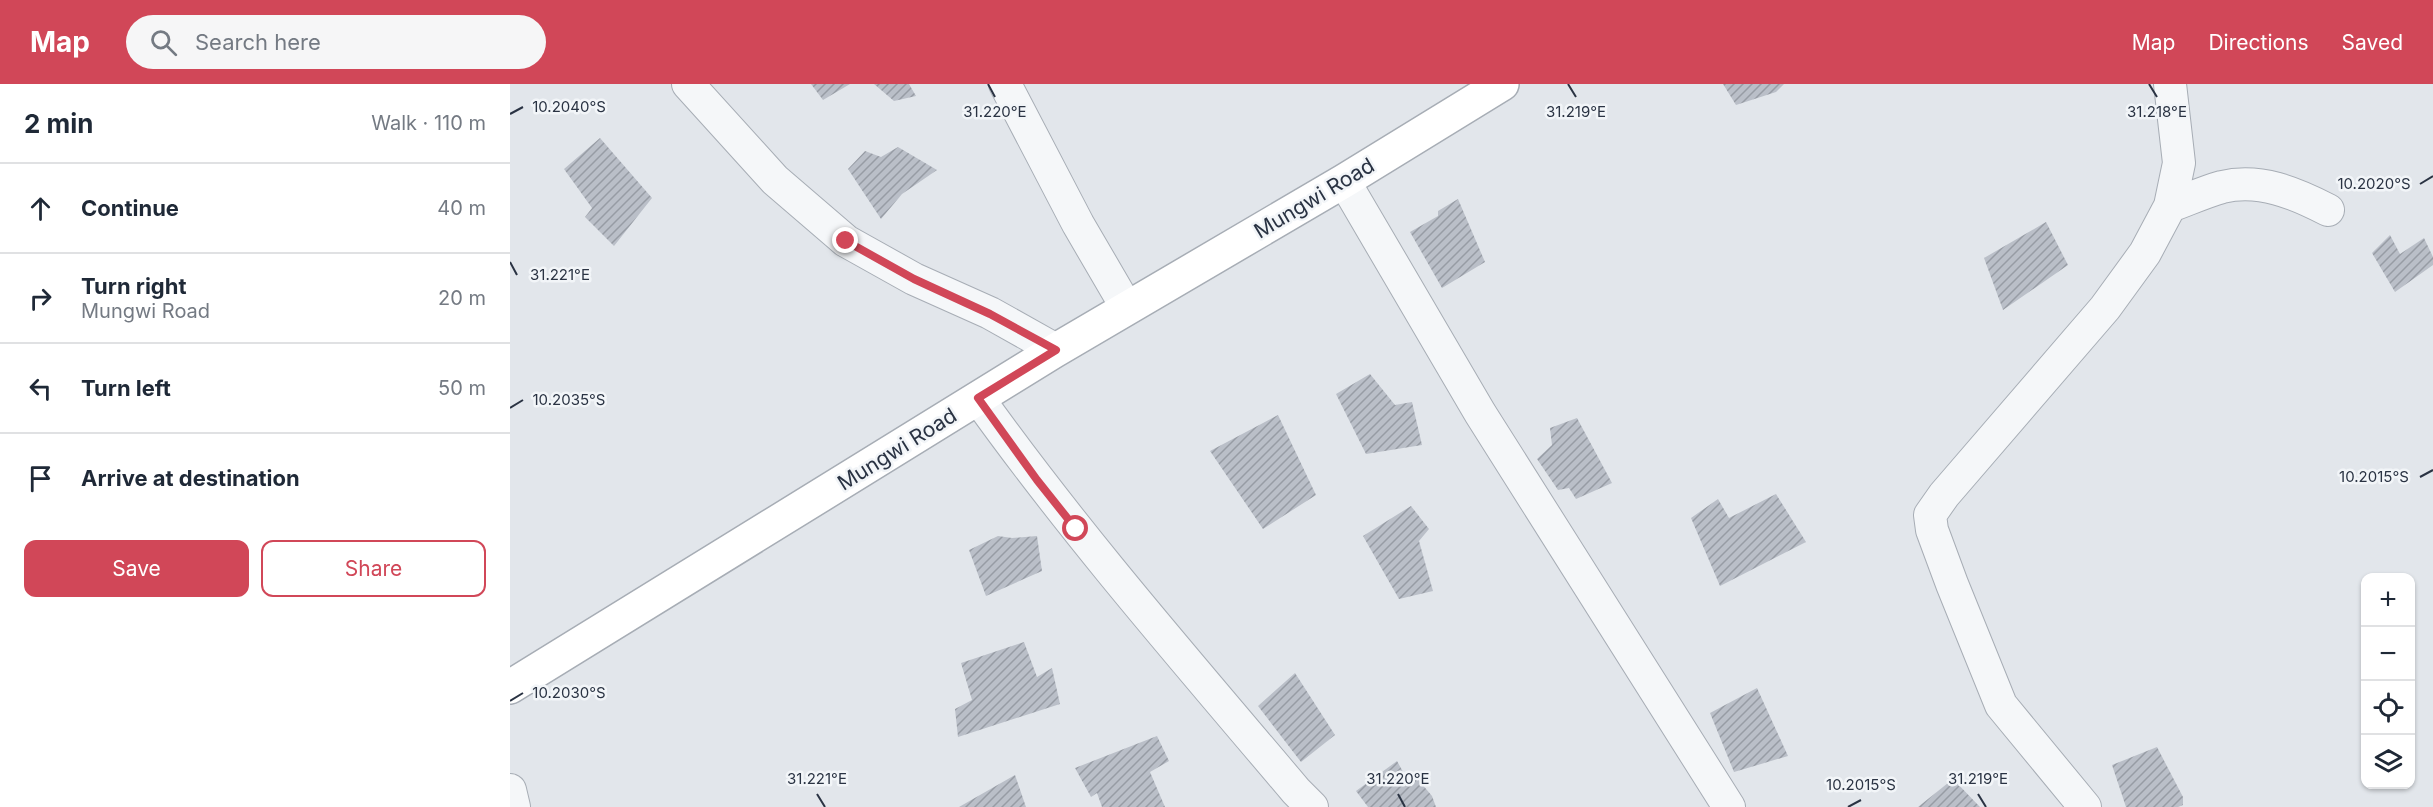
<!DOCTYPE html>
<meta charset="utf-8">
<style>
:root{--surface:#fff;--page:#f6f6f7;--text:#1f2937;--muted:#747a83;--line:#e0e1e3;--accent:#d14758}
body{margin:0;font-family:Inter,sans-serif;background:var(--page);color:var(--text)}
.controls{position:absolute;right:18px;bottom:18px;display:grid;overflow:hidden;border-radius:12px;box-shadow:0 2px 4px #0004}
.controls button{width:54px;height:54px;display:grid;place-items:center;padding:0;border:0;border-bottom:2px solid var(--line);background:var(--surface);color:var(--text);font:30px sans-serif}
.stop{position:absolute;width:18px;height:18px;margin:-14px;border:4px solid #d14758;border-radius:50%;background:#fff}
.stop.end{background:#d14758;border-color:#fff;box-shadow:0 2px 6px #0008}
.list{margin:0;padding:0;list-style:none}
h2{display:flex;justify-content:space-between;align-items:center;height:78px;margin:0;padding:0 24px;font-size:26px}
h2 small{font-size:20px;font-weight:400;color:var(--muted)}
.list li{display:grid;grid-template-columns:39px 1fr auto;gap:18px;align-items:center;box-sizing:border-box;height:90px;padding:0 24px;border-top:2px solid var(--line)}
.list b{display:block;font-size:22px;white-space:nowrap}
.list p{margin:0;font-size:20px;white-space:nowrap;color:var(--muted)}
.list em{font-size:20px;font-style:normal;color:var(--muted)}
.actions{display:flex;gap:12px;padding:18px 24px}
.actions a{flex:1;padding:14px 0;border:2px solid var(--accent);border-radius:12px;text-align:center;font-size:21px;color:var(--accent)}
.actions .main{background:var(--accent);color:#fff}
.icon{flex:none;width:33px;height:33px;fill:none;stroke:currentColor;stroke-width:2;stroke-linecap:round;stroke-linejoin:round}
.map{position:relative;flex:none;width:1923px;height:723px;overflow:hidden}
header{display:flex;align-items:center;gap:36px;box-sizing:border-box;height:84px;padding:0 30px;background:var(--accent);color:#fff}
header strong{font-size:28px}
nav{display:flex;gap:33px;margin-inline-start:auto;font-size:21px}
.search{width:420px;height:54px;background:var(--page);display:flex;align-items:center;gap:15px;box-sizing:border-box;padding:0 21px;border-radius:33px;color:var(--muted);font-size:22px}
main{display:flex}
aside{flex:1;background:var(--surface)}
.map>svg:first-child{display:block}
</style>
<header>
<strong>Map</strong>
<div class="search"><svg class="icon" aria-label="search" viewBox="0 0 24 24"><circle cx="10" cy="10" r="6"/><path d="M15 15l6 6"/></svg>Search here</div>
<nav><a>Map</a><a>Directions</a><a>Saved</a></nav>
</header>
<main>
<aside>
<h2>2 min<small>Walk · 110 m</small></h2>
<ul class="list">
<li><svg class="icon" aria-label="ahead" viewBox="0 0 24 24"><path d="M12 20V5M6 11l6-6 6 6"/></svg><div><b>Continue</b></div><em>40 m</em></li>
<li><svg class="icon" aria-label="right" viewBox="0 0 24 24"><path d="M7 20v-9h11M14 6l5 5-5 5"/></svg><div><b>Turn right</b><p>Mungwi Road</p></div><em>20 m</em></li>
<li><svg class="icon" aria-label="left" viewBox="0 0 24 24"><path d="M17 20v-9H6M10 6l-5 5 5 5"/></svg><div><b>Turn left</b></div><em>50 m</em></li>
<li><svg class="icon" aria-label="arrive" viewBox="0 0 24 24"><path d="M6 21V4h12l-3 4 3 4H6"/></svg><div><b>Arrive at destination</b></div></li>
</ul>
<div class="actions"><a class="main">Save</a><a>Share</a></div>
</aside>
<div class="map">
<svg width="1923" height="723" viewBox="0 0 1923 723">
<defs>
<pattern id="building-hatch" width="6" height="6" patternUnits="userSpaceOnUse" patternTransform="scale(1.5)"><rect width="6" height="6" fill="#babfc8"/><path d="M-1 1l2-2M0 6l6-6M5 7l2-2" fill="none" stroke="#979ca4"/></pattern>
</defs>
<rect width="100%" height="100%" fill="#e2e6eb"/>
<path fill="url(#building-hatch)" d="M301,0h39l-27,16z
M364,0h35l7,12 -22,5z
M1213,0h61l-8,8 -40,13z
M90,54l52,60 -38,48 -29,-29 7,-9 -28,-39z
M388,63l39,23 -35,24 -21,25 -33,-50 17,-18 16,6z
M948,115l27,63 -43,26 -32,-56 28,-16v-5z
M1536,138l22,43 -65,45 -19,-52z
M1880,151l10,19 24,-16 9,19v8l-38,27 -23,-39z
M860,290l25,31 17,-3 10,43 -56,9 -30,-60z
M768,331l38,80 -53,34 -53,-78z
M1067,334l35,65 -36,16 -7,-11 -11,2 -21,-31 15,-14 -2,-17z
M1266,410l30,48 -86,44 -29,-68 27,-19 11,19z
M901,422l18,23 -10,12 14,50 -34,8 -36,-63z
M488,452l14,2 25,-2 5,35 -56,25 -17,-46z
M514,558l13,35 15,-9 8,36 -102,33 -3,-28 17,-9 -11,-37z
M785,589l40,62 -34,27 -43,-56z
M1247,604l31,68 -54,16 -24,-59z
M647,652l12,25 -19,11 15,35h-63l-5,-14 -6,4 -16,-29z
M1647,663l26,50v8l-5,2h-52l-14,-42z
M887,677l10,18 9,-2 16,19 4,11h-68l-12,-16z
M505,691l11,32h-67z
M1443,695l27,28h-62z"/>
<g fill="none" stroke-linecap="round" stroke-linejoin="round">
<g stroke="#a7adb5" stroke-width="34">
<path id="minor" d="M178,0l87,96 71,61 68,38 76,34 66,37
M495,0l73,140 49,84
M834,97l136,232 249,394
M1660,122c17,-6 34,-14 52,-19 38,-9 73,6 106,23
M468,314c98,137 209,264 318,393l16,16
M0,706l4,17
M1575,723l-84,-102 -49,-121 -20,-54 -2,-15 14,-20 161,-187 40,-55 25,-47 9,-43 -9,-79"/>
</g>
<g stroke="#a7adb5" stroke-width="36">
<path id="secondary" d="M0,603l546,-337 288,-169 158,-97"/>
</g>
<use href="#minor" stroke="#f5f7f9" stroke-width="32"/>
<use href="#secondary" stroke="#fff" stroke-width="33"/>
</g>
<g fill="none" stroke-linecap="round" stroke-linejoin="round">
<path stroke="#d14758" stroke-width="8" d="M336,157l68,38 76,35 66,36 -78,48 59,82 39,49"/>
</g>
<path fill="none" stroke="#2a3343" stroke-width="2" d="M478,0l7,13M1058,0l8,13M1639,0l8,13M0,30l13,-7M1910,100l13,-8M0,178l7,13M0,324l13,-8M1910,393l13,-7M0,617l13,-8M307,710l8,13M888,710l7,13M1468,710l8,13M1338,723l13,-7"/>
<g text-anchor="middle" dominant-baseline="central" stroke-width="5" stroke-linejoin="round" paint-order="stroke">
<g font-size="21" fill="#2a3343" stroke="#f2f5f8">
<text transform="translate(804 114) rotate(-31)">Mungwi Road</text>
<text transform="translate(387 365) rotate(-32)">Mungwi Road</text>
</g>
</g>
<g font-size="15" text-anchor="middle" fill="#2a3343" stroke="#f2f5f8" stroke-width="5" stroke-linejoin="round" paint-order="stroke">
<text x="59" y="28">10.2040°S</text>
<text x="485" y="33">31.220°E</text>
<text x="1066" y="33">31.219°E</text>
<text x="1647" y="33">31.218°E</text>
<text x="1864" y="105">10.2020°S</text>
<text x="50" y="196">31.221°E</text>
<text x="59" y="321">10.2035°S</text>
<text x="1864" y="398">10.2015°S</text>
<text x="59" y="614">10.2030°S</text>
<text x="307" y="700">31.221°E</text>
<text x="888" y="700">31.220°E</text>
<text x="1468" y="700">31.219°E</text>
<text x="1351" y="706">10.2015°S</text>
</g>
</svg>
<div class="controls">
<button>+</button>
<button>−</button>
<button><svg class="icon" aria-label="locate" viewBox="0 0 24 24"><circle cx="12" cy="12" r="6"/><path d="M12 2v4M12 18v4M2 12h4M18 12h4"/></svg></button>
<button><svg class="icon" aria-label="layers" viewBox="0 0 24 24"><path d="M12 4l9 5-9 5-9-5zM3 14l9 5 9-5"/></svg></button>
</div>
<div class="stop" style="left:566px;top:445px"></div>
<div class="stop end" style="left:336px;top:157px"></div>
</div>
</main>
